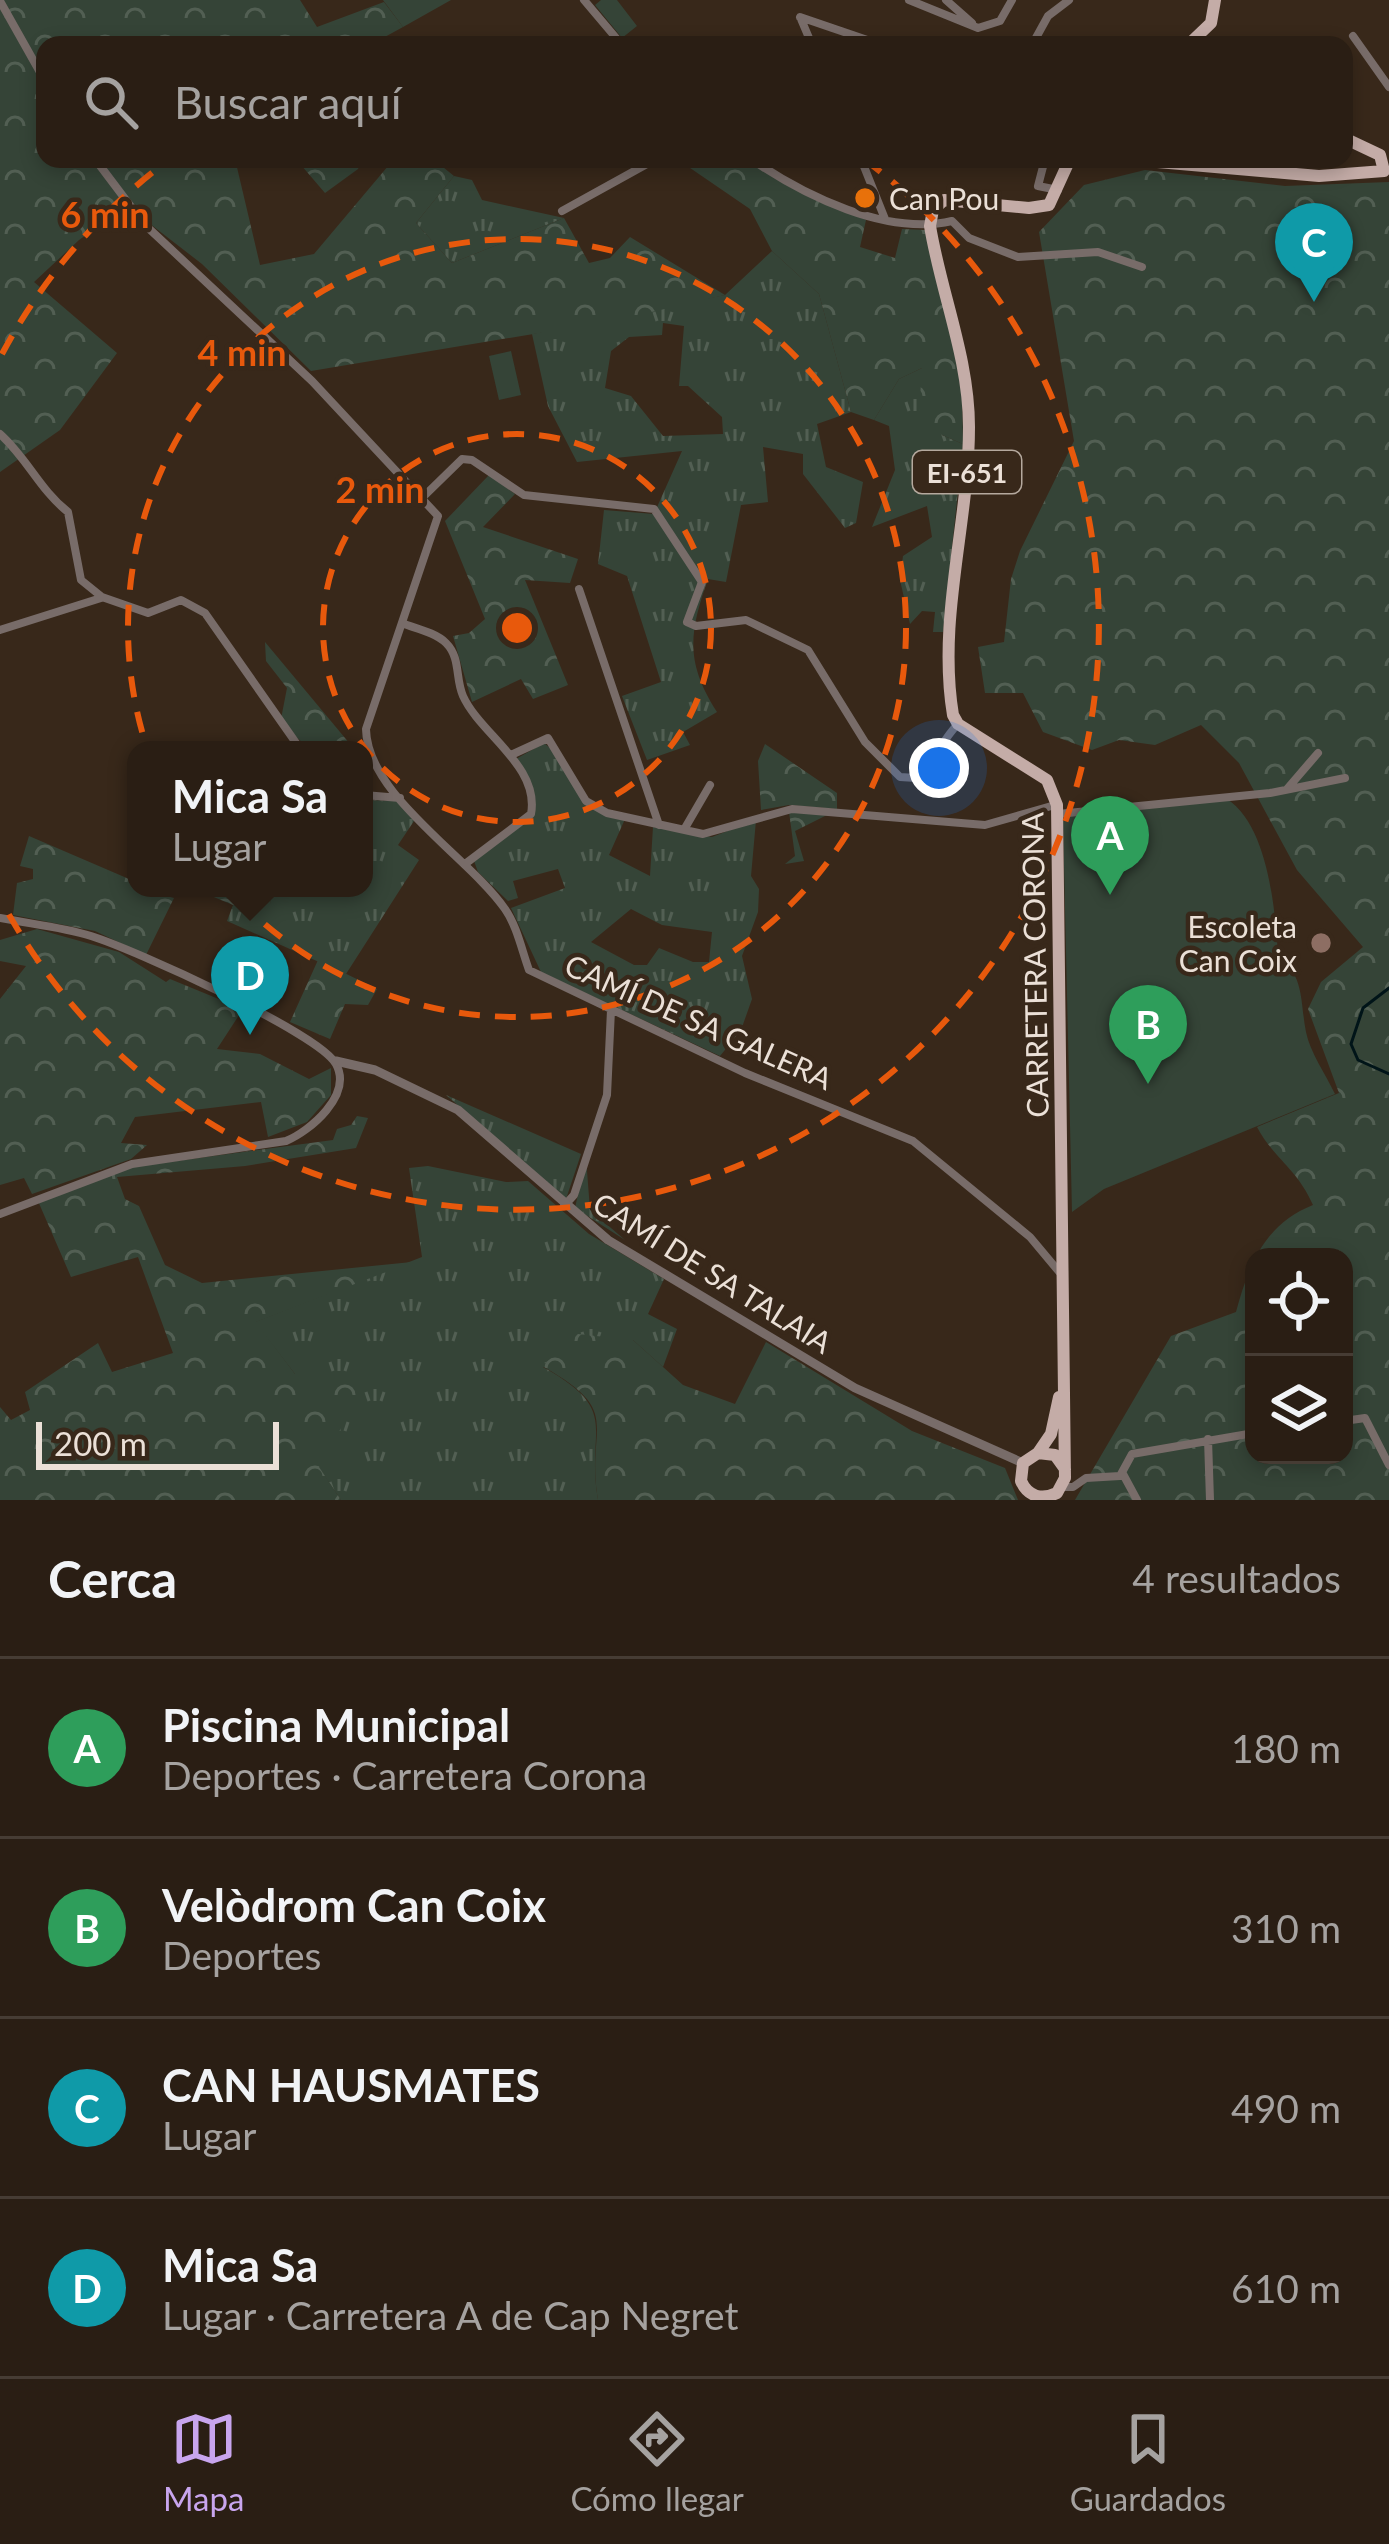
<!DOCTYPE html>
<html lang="es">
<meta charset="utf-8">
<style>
:root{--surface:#2a1e14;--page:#362b22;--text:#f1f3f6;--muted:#a5a2a0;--line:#463c34;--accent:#c8a5ee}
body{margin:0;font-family:Lato,sans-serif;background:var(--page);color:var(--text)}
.controls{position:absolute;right:36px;bottom:36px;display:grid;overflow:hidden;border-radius:24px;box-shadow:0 6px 18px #0003}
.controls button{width:108px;height:108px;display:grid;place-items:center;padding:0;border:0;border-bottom:3px solid var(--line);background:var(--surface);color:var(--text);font:60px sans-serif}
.scale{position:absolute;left:36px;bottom:30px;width:243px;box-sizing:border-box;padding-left:12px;border:6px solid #ebe0d7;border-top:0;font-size:33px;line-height:42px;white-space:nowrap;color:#ebe0d7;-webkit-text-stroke:9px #38281a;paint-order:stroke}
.you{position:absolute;left:939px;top:768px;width:42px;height:42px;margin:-30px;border:9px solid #fff;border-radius:50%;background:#1a73e8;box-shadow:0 0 0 18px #1a73e833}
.badge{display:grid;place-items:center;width:78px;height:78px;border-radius:50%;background:var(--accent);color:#fff;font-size:39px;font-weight:700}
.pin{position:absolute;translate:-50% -99px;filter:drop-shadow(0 3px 6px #0008)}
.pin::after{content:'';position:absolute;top:63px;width:42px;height:36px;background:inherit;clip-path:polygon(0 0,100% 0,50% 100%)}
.popup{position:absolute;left:127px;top:741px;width:246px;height:156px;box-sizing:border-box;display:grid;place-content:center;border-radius:24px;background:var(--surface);filter:drop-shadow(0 3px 9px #0005);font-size:39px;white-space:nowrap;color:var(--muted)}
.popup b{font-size:45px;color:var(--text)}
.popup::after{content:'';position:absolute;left:50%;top:100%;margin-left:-24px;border:24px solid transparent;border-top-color:var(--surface)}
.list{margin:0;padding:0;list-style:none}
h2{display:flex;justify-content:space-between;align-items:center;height:156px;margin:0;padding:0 48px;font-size:51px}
h2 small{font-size:39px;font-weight:400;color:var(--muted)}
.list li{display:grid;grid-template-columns:78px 1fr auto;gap:36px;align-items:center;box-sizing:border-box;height:180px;padding:0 48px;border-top:3px solid var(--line)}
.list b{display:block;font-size:45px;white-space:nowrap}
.list p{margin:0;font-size:39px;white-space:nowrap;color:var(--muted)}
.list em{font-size:39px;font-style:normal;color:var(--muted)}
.icon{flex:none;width:66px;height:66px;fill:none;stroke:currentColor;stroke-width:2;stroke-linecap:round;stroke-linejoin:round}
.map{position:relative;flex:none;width:1389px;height:1500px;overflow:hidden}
.search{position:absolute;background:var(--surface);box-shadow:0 6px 18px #0003;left:36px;right:36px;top:36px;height:132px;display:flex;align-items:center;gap:30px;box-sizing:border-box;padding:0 42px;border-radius:24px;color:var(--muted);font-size:45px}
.sheet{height:876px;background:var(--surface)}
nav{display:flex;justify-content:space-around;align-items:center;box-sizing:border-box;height:168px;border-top:3px solid var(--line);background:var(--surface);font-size:33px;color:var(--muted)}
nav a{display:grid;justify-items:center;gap:6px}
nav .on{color:var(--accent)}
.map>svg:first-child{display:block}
</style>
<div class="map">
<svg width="1389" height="1500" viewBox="0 0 1389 1500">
<defs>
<pattern id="grass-tufts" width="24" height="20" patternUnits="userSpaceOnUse" patternTransform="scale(3)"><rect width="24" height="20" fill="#354437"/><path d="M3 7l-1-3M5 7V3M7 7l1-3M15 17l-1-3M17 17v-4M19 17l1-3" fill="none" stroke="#525f53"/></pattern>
<pattern id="forest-crowns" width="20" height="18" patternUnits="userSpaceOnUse" patternTransform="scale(3)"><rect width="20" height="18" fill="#354437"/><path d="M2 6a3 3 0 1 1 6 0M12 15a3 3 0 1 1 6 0" fill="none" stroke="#525f53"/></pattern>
</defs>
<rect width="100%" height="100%" fill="#38281a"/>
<path fill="url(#grass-tufts)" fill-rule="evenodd" d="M383,0h68l-48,27z
M454,176l18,4 10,20 82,18 -112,45 -36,-40z
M772,251l47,43 32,118 -34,12 9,43 37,15 -7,41 -11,5 -42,-54v-20l-40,-7 5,55 -27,3 -15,77 -18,-3c-19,54 -23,83 9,133l-34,20 7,13 -43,15 -25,-64 39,-14 -34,-106 -29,-12 6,-54 50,4 28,-63 -105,11 -29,-56 -16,-72 193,-39zM663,323l21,3 -5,60h9l34,31 1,17 -60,2 -32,-40 -26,-8 6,-37 18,-14 33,-2z
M922,368l20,67 21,9 -20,188h-10l2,-20 -13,-1 -12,13 -10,-44 3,-24 29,-19 -5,-31 -55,21 23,-57 -6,-44 -15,-6 25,-41z
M544,743c39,30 16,58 81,76l-16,36 41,21 3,-49 59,10 44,-17 -5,56 8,13 -1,23 -16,44 10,43 -11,31 -21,26 -179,-84 -30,-64 54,-20 -7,-19 -45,12 5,17 -10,3 -30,-29 -4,-11 58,-47 3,-13 -19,-42zM631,909l31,16 50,7 -3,30h-16l-34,-14 -12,17h-13l-43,-23z
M364,800l37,1 15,17 -18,27 21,15 -73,114 -119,-53 6,-16 37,-1 2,-16h92z
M446,1095l135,59 -15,45z
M586,1158l4,52 35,30 -50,-32z
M428,1166l78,16 22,-1 61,53 75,45 -16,35 29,15 -14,38 -30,-27 -90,27c80,45 42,60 55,133h-257l-22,-32 -24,-94 -40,-52 167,-65 -13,-89z"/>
<path fill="url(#forest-crowns)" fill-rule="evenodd" d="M0,0h300l17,27 67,-25 19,25 -33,18h-325v114h190l25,106 54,-11 80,-95h39l21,17 -38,47 36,40 112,-45 25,45 21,-5 20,-21 95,58 -108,25 -306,51 -109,-107 -75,-58 -48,34 -45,42 83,71 -57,77 -60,42z
M306,159h56l-4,10 -33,24 -24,-28z
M677,159h67l122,61 -6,27 35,11 7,-29 24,1 36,152 1,62 -21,-9 -23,-22 3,-45 -23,11 -25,41 -23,-8 -32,-118 -47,-43 -22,-42z
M1145,170l140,16 104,-4v1318h-314l96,-164 65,-24c13,-48 29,-88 77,-107 -16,-37 -39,-46 -56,-78l82,-34 -31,-84 13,-27 42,-35 -66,-77 -58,-107 -38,-38 -46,20 -36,-5 -27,10 -49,-18 -20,-39h-38l-7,-46 26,-5 7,-63 9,-28 54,-110 -35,-209 45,-47zM1254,1257h90v198h-90z
M489,475l26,19 -32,33 95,32 -8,24 -45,-3 43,105 -35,14 -12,-20 -49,23 -19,-66 16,-3 16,-14 -40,-98z
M265,642l90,108c-43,0 -47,4 -74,-31l6,-31 -21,-27z
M765,744l72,49v16l-48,-4 -28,5 -3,-49z
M789,812l40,2 -34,17 9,30 -19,3 10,-8z
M29,836l107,46v6l38,10 -28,57 -51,-24 -82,-16 4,-32 16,-4v-10l-13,-3z
M208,888h64l-2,17h-37l-24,-10z
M37,929l82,23 47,30 4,-3 73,30 -26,40 43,5 49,25 22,-11v27l-24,27 -39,15 -7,-35 -126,15 -14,26 26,2 -16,14 -99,35 -8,-16 -24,7v-186l26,-33 -26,-5v-21z
M318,960l59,29 -9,16 -23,-1 -15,35 -40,-17z
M357,1116l11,2 -12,30 -111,18 -128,11 8,22 14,7 26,59 37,18 210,-21 -156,60 39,52 74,5 -50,88 22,33h-341v-93l11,13 19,-10 -5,-18 73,-49 14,29 61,-19 -35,-96 -67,20 -33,-76 94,-34 201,-27 4,-11 14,-4z
M578,1334l55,6 50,45 52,19 31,-62 146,89 93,37 13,32h-420c-13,-76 28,-87 -56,-134z"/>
<path fill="#354437" d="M601,0h16l20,26 -15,12 -27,-33z
M511,351l10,44 -22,5 -10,-44z
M1227,799c41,27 48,109 51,155 27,23 22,48 28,78 4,20 20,43 29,62l-231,95 -32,23 -9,-391 5,-6z"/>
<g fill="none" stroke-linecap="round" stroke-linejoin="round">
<path stroke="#001418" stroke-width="3" d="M1389,988l-26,20 -12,36 7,16 31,14"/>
<path stroke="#786c69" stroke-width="8" d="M584,0l38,45
M909,0l69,28 22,-7 12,-21
M946,0l26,23
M0,1l45,80
M800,17l82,28
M801,19l11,26
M1353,36l36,51
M1032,45l16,-29 21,-16
M95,159l49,65 168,157 126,135 -72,213c1,66 102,127 139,180 12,17 17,42 24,61l216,103 168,68 117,96 31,37
M751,159c54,37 135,77 201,62l17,17 49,19 80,-5 44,15
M861,159l24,60
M1045,159l-7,27 20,4
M562,211l94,-52
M0,434c27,24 40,56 68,78l13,68 21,17 46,16 33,-13 24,13 96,137
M421,499l41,-40 10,1 52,35 130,14 48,73 -15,40 9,4 50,-6 62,30 57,92 35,35 16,1c18,-14 25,-37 42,-54
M579,589l80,236
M404,624c14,5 32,9 42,19 15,15 9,35 17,53 17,38 77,70 68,118l-66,50
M0,630l101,-32
M511,755l37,-17 38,63 21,12 96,21 89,-25 193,16 70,-20
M1287,789l31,-36
M364,795l36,3
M1058,814l212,-21 75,-15
M685,828l25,-43
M0,918c30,6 62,9 91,18 42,13 228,97 245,128 17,31 -26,67 -50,77l-154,23 -132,50
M564,1206l10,-11 33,-100 4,-85
M1344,1421l21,-3 24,47
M1208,1439l2,61
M1123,1474l14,26
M1062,1487h11l13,-9 34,-2 12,-22 122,-21"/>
<path stroke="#786c69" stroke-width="9" d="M336,1061l39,9 83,40 150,130 247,148 168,75"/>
<path stroke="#c4aca7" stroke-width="12" d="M1188,45l23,-22 4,-23
M1123,159l196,17 65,-5 -4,-16 -36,-17
M1038,1453l13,-19 8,-37
M1065,1469l-10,-14 -17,-2 -15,10 -2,18c7,16 21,19 36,12l8,-15 -8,-673 -10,-25 -89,-56 -5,-9c-16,-97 16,-191 16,-288 0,-69 -28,-134 -39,-201l3,-16 11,-10 85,8 20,-3 21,-46"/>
</g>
<g fill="none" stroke="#e8590c" stroke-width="6" stroke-dasharray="21 15">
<circle cx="517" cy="628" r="194"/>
<circle cx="517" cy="628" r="389"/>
<path d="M2 354A583 583 0 0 1 170 159M864 159A583 583 0 1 1 2 902"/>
</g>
<circle fill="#e8710a" stroke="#38281a" stroke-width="4.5" cx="865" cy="198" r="12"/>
<circle fill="#8d6e63" stroke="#38281a" stroke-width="4.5" cx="1321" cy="943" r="12"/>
<g text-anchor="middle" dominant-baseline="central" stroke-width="9" stroke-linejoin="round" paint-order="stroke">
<rect fill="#38281a" stroke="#b5a99e" stroke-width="3" x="913" y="451" width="108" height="42" rx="9"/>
<g font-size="27" font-weight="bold" fill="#ebe0d7">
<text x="967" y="472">EI-651</text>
</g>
<g font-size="30" fill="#ebe0d7" stroke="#38281a" text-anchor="start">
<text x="889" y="198">Can Pou</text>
<text x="1297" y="926" text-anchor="end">Escoleta<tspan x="1297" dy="34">Can Coix</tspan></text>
</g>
<g font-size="30" fill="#ebe0d7" stroke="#38281a">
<text transform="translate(1034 965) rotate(-91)">CARRETERA CORONA</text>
<text transform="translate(699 1021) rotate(24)">CAMÍ DE SA GALERA</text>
<text transform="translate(713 1272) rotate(32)">CAMÍ DE SA TALAIA</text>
</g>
</g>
<circle cx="517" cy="628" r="18" fill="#e8590c" stroke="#38281a" stroke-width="6"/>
<g font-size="36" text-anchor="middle" font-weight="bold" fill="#e8590c" stroke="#38281a" stroke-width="9" stroke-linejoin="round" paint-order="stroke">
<text x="105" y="228">6 min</text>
<text x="242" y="366">4 min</text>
<text x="380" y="503">2 min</text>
</g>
</svg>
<div class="controls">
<button><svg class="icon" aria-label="locate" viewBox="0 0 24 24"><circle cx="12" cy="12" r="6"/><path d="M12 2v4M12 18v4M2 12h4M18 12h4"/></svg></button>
<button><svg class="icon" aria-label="layers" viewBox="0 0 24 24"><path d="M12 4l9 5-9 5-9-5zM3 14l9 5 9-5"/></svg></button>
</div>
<div class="scale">200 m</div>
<div class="you"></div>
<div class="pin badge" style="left:1110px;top:895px;background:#2e9e5b">A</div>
<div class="pin badge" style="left:1148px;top:1084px;background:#2e9e5b">B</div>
<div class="pin badge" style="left:1314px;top:302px;background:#0f9aa8">C</div>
<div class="pin badge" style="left:250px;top:1035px;background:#0f9aa8">D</div>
<div class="popup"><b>Mica Sa</b>Lugar</div>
<div class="search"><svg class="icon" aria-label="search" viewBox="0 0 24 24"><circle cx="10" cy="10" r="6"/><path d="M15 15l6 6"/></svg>Buscar aquí</div>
</div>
<section class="sheet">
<h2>Cerca<small>4 resultados</small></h2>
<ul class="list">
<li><span class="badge" style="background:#2e9e5b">A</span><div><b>Piscina Municipal</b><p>Deportes · Carretera Corona</p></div><em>180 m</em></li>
<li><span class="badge" style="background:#2e9e5b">B</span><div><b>Velòdrom Can Coix</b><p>Deportes</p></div><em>310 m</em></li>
<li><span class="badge" style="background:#0f9aa8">C</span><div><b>CAN HAUSMATES</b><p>Lugar</p></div><em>490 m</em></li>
<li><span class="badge" style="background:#0f9aa8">D</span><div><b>Mica Sa</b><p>Lugar · Carretera A de Cap Negret</p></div><em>610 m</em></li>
</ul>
</section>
<nav>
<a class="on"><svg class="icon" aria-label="map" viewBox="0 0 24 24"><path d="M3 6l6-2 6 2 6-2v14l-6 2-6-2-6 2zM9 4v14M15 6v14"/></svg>Mapa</a>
<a><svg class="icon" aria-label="directions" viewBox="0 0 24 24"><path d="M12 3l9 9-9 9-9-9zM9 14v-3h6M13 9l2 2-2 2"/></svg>Cómo llegar</a>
<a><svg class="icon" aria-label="saved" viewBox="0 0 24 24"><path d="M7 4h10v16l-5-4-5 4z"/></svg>Guardados</a>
</nav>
